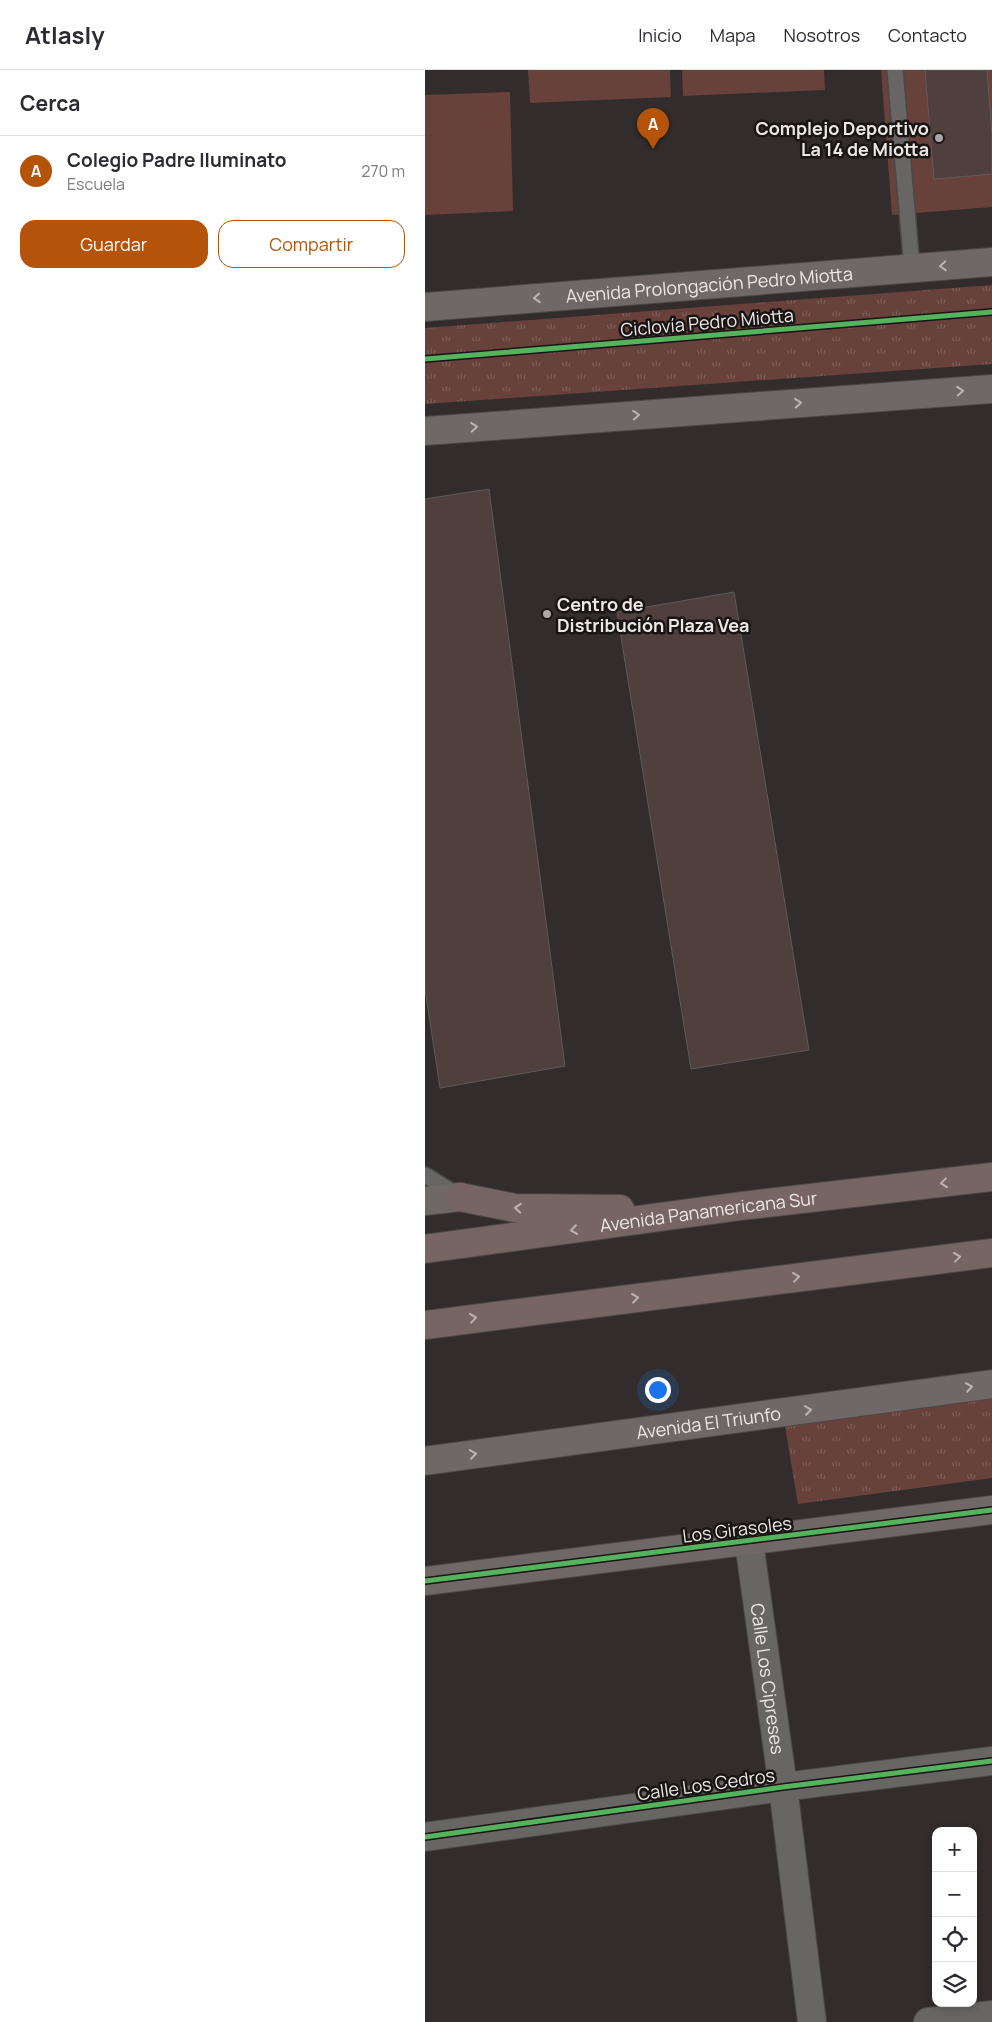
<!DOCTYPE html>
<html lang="es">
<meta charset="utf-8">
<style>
:root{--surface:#fff;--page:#f2f2f3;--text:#2b2b33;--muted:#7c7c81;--line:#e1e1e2;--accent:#b45309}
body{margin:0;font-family:Manrope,sans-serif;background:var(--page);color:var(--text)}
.controls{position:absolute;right:15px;bottom:15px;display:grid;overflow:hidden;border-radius:10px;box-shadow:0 2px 8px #0003}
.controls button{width:45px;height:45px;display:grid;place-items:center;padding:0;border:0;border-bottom:1px solid var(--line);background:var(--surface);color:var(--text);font:25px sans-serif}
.you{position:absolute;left:232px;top:1319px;width:18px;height:18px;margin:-12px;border:4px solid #fff;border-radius:50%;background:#1a73e8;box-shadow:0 0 0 8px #1a73e833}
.badge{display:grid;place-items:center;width:32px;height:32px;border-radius:50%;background:var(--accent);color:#fff;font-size:16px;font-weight:700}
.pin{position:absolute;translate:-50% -41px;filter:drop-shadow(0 1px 2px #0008)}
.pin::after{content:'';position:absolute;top:26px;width:18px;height:15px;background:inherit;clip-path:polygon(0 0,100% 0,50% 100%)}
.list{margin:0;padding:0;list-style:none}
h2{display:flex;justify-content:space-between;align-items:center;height:65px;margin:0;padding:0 20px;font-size:21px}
h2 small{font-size:16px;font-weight:400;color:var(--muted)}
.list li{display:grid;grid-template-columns:32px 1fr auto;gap:15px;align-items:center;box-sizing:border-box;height:70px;padding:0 20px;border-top:1px solid var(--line)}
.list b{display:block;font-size:19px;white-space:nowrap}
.list p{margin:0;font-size:16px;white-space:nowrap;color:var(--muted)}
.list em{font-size:16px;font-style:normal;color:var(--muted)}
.actions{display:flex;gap:10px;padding:15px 20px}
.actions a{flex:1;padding:11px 0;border:1px solid var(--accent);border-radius:15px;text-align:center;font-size:18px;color:var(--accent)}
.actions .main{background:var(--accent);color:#fff}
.icon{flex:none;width:28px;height:28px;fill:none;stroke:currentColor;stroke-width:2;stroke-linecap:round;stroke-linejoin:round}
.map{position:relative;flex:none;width:567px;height:1952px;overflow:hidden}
header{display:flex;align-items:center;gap:30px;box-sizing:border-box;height:70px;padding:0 25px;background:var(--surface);border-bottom:1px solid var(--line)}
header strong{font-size:24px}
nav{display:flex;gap:28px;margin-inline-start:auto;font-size:18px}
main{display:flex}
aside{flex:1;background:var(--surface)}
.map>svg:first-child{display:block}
</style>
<header>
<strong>Atlasly</strong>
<nav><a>Inicio</a><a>Mapa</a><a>Nosotros</a><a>Contacto</a></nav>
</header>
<main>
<aside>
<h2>Cerca<small></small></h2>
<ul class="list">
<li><span class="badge">A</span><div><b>Colegio Padre Iluminato</b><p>Escuela</p></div><em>270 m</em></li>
</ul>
<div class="actions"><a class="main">Guardar</a><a>Compartir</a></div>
</aside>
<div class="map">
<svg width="567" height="1952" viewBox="0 0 567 1952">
<defs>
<pattern id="grass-tufts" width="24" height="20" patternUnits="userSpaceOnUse" patternTransform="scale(1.25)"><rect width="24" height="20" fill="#68413b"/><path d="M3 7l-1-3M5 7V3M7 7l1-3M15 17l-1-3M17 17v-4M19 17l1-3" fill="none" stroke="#7e5c57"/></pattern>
</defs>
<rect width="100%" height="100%" fill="#322d2c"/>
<path fill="url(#grass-tufts)" d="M567,215v79l-567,40v-76z
M567,1322v86l-194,26 -14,-84z"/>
<path fill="#68413b" d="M103,0h142l1,27 -141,6z
M257,0h142l1,20 -142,6z
M456,0h111v137l-100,8z
M85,22l3,119 -88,4v-120z"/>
<path fill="#4f3f3d" stroke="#5f5b5b" d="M500,0h62l5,65v39l-58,5z
M64,419l76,577 -125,22 -15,-99v-490z
M309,522l75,458 -118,19 -74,-457z"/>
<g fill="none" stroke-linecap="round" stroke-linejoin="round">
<g stroke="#4c4848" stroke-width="18">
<path id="lane" d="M470,0l17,198
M0,1105l34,21"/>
</g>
<g stroke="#4c4848" stroke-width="30">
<g id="street">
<path id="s1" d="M324,1472l34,245 29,235"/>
<path d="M0,1767l358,-50 209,-26"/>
<path d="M503,1952l64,-7"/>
</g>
</g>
<g stroke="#4c4848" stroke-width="30">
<g id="secondary">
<path id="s2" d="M0,237l567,-45"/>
<path d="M0,361l567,-42"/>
<path d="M0,1131l35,-4"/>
<path id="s3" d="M0,1391l567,-77"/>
<path d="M0,1511l567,-71"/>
</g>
</g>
<g stroke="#4c4848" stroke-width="30">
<g id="highway">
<path d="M35,1127l55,11 105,1"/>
<path id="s4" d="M0,1179l316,-43 251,-29"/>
<path d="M0,1255l567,-72"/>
</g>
</g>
<use href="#lane" stroke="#686565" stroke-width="15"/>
<use href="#street" stroke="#686565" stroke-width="28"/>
<use href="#secondary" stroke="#706867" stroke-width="28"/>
<use href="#highway" stroke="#766562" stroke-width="28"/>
<g stroke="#191514" stroke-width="8">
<path id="cycleway" d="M0,289l567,-47
M0,1511l567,-71
M0,1767l358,-50 209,-26"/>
</g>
<use href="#cycleway" stroke="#56b35d" stroke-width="5"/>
</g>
<defs><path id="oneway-chevron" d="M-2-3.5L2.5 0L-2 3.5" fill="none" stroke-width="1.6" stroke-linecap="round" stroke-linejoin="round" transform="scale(1.25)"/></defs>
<g stroke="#bbb5b4">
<use href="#oneway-chevron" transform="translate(518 196) rotate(176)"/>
<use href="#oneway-chevron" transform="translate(112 228) rotate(176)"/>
<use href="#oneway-chevron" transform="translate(535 321) rotate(-4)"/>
<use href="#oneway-chevron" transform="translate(373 333) rotate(-4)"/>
<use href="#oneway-chevron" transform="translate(211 345) rotate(-4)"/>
<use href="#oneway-chevron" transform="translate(49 357) rotate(-4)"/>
<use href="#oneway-chevron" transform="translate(544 1317) rotate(-8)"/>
<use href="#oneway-chevron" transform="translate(383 1340) rotate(-8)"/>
<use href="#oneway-chevron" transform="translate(48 1384) rotate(-8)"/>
</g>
<g stroke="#bdb4b2">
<use href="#oneway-chevron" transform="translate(519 1113) rotate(173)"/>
<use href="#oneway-chevron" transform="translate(93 1138) rotate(-176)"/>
<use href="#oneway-chevron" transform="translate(149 1160) rotate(172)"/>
<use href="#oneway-chevron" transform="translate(532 1187) rotate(-7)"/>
<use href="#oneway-chevron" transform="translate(371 1207) rotate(-7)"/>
<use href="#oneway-chevron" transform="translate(210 1228) rotate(-7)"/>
<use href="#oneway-chevron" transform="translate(48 1248) rotate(-7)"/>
</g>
<g fill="#aca7a6" stroke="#191514" stroke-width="2">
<circle cx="514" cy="68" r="5"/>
<circle cx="122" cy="544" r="5"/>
</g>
<g text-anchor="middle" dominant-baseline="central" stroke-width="5" stroke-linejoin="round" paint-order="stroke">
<g font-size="18" font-weight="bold" fill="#ede8e7" stroke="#191514" text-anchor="end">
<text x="504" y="58">Complejo Deportivo<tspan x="504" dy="21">La 14 de Miotta</tspan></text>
<text x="132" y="534" text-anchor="start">Centro de<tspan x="132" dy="21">Distribución Plaza Vea</tspan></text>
</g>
<g font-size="18" fill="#ede8e7" stroke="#191514">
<text stroke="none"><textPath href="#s2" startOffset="285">Avenida Prolongación Pedro Miotta</textPath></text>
<text transform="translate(282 252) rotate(-5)">Ciclovía Pedro Miotta</text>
<text stroke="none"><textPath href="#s4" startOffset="286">Avenida Panamericana Sur</textPath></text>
<text stroke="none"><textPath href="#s3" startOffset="286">Avenida El Triunfo</textPath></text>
<text transform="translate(312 1459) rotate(-7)">Los Girasoles</text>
<text stroke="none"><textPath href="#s1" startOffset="138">Calle Los Cipreses</textPath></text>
<text transform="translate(281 1714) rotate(-8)">Calle Los Cedros</text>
</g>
</g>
</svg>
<div class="controls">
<button>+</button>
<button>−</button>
<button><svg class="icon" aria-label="locate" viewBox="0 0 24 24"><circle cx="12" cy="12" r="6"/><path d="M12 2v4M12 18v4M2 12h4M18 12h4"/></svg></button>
<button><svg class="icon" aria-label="layers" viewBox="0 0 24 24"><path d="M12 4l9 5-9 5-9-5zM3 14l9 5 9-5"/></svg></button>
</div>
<div class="you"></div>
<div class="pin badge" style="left:228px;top:79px">A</div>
</div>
</main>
